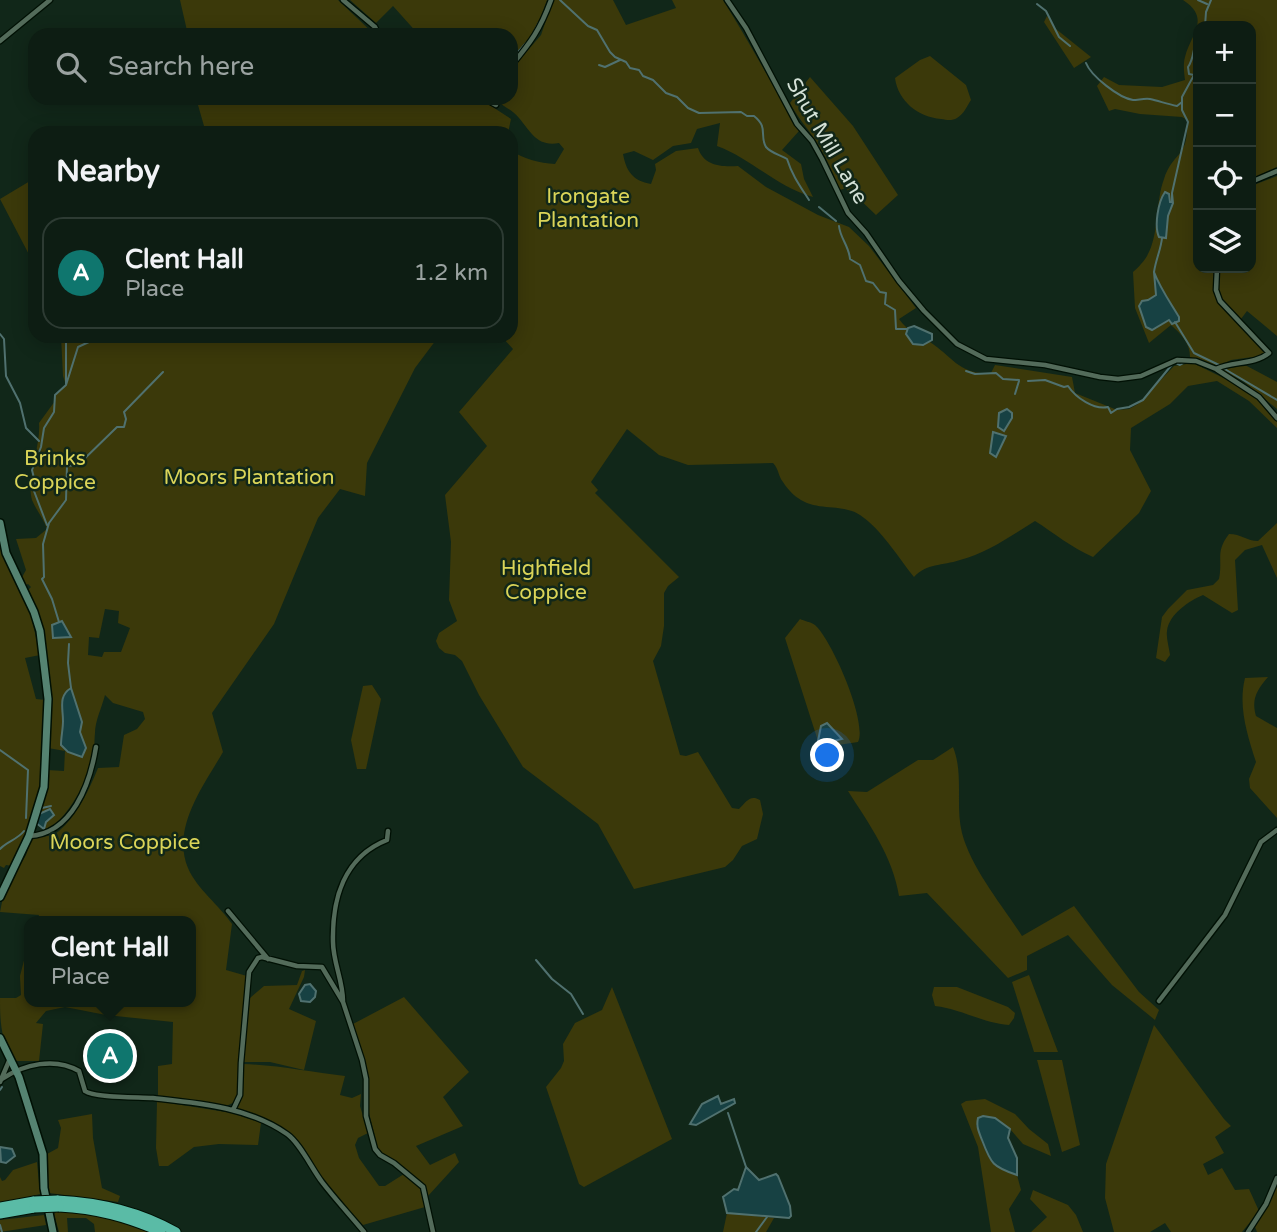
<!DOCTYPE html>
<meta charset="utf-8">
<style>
:root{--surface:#0d1d13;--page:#16261c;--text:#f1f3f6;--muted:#9aa2a0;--line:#2d3b33;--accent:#0f766e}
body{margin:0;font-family:"Varela Round",sans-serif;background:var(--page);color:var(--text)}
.controls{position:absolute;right:21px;top:21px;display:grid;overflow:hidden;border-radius:14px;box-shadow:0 4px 18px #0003}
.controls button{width:63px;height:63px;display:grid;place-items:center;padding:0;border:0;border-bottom:2px solid var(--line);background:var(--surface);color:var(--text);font:35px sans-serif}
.you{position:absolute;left:828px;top:756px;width:24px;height:24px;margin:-18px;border:5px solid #fff;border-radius:50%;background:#1a73e8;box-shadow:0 0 0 10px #1a73e833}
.badge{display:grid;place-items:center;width:46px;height:46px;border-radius:50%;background:var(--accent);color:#fff;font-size:23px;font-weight:700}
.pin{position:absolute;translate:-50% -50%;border:4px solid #fff;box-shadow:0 2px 7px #0006}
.popup{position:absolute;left:24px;top:916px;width:172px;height:91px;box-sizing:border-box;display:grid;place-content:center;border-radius:14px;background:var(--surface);filter:drop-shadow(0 2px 5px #0005);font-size:23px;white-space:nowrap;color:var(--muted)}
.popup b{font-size:26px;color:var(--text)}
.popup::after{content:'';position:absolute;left:50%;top:100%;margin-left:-14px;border:14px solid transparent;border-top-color:var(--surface)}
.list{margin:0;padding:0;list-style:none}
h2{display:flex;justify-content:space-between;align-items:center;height:91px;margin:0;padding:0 28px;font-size:30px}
h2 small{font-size:23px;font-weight:400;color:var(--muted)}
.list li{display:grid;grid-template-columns:46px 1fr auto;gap:21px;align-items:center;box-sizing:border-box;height:112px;margin:0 14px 14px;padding:0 14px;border:2px solid var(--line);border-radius:21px}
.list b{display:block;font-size:26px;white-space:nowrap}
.list p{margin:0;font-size:23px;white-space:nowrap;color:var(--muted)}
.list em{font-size:23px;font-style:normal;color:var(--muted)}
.icon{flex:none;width:38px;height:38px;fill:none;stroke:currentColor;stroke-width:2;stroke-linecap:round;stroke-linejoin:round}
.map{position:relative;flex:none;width:1277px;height:1232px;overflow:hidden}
.search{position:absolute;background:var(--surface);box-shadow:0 4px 18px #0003;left:28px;top:28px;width:490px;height:77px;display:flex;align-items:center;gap:18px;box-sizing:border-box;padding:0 24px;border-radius:21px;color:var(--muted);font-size:26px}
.panel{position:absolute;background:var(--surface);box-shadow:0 4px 18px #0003;left:28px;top:126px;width:490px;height:217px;border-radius:21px}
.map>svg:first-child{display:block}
</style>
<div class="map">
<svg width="1277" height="1232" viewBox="0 0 1277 1232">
<rect width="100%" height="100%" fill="#112719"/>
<path fill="#3b390a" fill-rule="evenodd" d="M180,0h158l37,35h-187z
M350,0h197l-11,30 -25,29v-24h-92l-26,-29 -17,17z
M553,0h60l13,25 50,-17 -4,-8h51c27,43 51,88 76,131l-17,19 19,14 3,15 9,18c-38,-11 -61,-38 -96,-51l3,-23 -23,6 -6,14 -18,3 -20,14 -19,-9 -11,3c3,17 10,27 28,30l5,-14 -1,-6 21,-13 22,-3c6,18 23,19 40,18l28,21 52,28 31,12 20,19 47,62 -17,11c8,12 19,15 31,23 23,15 29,33 61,31l4,-8 77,12 3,16 42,17 12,-1 9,-5 36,-38 19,-3 57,28 27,24v13l-28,-27 -32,-20 -29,5 -18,18 -39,24 -1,22 21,41 -12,22 -46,44c-21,-9 -39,-24 -58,-36 -24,15 -48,32 -75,39 -18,6 -33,3 -46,17 -17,-21 -32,-47 -54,-62 -18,-12 -43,-3 -62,-17 -5,-3 -12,-11 -15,-16 -5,-6 -4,-13 -10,-19l-85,2 -29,-10 -32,-26 -36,53 7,8 -3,3 84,84 -11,9 -4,7v33l-3,20 -8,15 27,94 6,1 12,-4 34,56 7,1c7,-7 11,-15 21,-9l3,14 -6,25 -15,7 -9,14 -8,7 -91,22 -36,-65 -75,-57 -44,-72 -17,-34 -7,-6 -10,-2 -6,-5 -3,-7 3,-8 18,-12 -8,-21 2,-58 -6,-47 42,-49 -28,-34 54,-63 -12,-13h10v-186c11,9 29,13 44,14l9,-15 -5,-6c-22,4 -28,-11 -40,-25 -5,-6 -12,-10 -18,-14v-6h10v-28l30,-35z
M1183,0h94v167l-26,12v-153h-53v242h17v27l3,6 48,50 -6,5 -29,4 -16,8 -25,-11c0,-14 -9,-23 -19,-32l-22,18 -14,-35 -2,-36c3,-3 6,-5 8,-8 20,-21 13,-59 23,-85 9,-28 25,-20 23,-59l-5,-3 -42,-3 -25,-5 -6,2 -12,-25 7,-9 15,8 43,2 23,-7c-1,-8 -2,-16 0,-23 5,-22 27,-38 -2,-57zM1154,281c10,10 15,23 25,34l-1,4 -6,5 -3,-4 -13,9 -10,-2 -4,-26h6l8,-6z
M1047,16l9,13 35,28 -17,11 -30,-46z
M930,56l36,29 5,15c-4,6 -7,14 -14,18 -5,3 -10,2 -16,1 -23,-2 -43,-18 -46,-41l25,-18z
M810,77l43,49 45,69 -22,20 -21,-20 -4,1 -5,-8 -6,2c-7,-17 -14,-34 -25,-50 -8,-13 -18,-23 -25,-37z
M196,98h283l32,21 -3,14h-302z
M1277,176v160l-30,-25 -6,8c-22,-15 -24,-26 -22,-51h32v-82z
M35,178v88l-35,-67z
M61,336h378l-24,32 -48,95 -2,33 -25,-7 -22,29 -44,106 -62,89 11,39c-19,33 -52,76 -35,116 9,21 31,37 44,56l-6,46 21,6 -9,119 -3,7 -9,4 -68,-10v-30l14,-2 1,-42 -67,-7 -41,-8 -19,4 -10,12 7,1 -4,37h-26c-12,-23 -13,-37 -13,-63h16l5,-3 -1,-19 9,-35v61h161v-81h-153l2,-6 -39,-3 4,-20 22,-37 6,-18c9,0 20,0 27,-6 18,-15 30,-41 39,-63l21,-1 5,-32 13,-6 8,-10 -2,-7 -30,-9 -8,-8c-3,12 -10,26 -10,38 -1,9 0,17 -2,26 -4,19 -30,69 -49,70l-10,-7 12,-28 1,-24 17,1 1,-20 -17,-3c3,-62 0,-99 -20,-158l3,-3 -3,-3 -2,1 -5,-6 5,-9 -10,-31 20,-1 11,-9c-3,-10 -11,-19 -15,-29 -6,-21 9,-54 7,-77l16,-22v-6l11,-10 -3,-9zM105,609l14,2 -1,12 12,5 -9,24h-17l-2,5 -14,-2 1,-18 10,1zM72,690l2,13 8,19 -2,10 6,16 -3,9 -18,-6 -4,-6 2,-26 -2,-15 3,-9z
M1245,365l32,17v27l-34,-28 -22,-11z
M1277,523v55l-15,-33 -17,5 -10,10 3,50 -6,3 -29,-18c-14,6 -34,19 -36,36 -1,7 2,16 3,24l-5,7 -9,-4 6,-41 6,-8 19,-19 26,-5 6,-6c4,-20 -4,-27 10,-45 12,0 18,7 29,7z
M0,533l29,74 11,48 -15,3 11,41 9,1 -4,86 -15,48 -14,32 -6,-1 -2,3 -4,-2z
M800,619c4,2 11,3 15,6 17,15 53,98 43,117l-33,5 -7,-6 -33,-103z
M1268,677c-11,13 -17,22 -12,39l21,12v90l-27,-30 -1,-9 7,-17c-9,-28 -18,-56 -11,-84z
M372,685l9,14 -15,70h-9l-6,-29 12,-54z
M953,747c11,27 2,58 9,86 9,35 40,72 60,103l52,-30 65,86 20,18 -4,10 -43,-35 -44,-50 -41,21v14l-19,8 -81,-85 -28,3c-6,-39 -30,-72 -51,-105l19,1 51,-32h15z
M305,970l-1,7 -15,32 27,12 -12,49 -34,-8h-27l7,-64 14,-12 33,-1 5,-14z
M1029,975l29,77h-24l-22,-70z
M612,987l60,152 -88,48 -5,-3 -33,-97 15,-19 3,-7 -1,-17 12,-21 27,-13z
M934,987h23l51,20 7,6 -1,5 -5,7c-26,-2 -48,-16 -74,-19l-3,-11z
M404,997l65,75 -26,25 20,29 -47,20 14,19 25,-12 4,9 -31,34 -2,-8 -30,-27 -7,-1 -10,-7 -12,-48 -1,-39 -13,-42z
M1154,1025l70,94 7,7 -16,11 9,16 -21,11 5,11 14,-7 13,22 14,-1 10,22 -17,21h-71l-6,-9 -15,9h-36l-9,-34 1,-34z
M1037,1060h25l18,85 -18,7z
M243,1064c34,1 68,8 102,12l-5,19 12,3 9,-4 -1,12 8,27 -10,5 -3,7 4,13 20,28h6l19,-12 17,15 4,18 -62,18 -39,-43 -33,-49 -23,-12 -32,-12 7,-16z
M985,1099l30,15 14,15 19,15 3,12 -28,-12 -13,-15 -34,-4c11,29 9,39 41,50l4,15 -12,19 6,23h-24l-13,-85 -17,-43 5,-3z
M157,1101l75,12 29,10 -3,22 -39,-1 -25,3 -26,19h-9l-3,-18z
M92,1114l1,24 9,50 18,8 -2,6 -69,-9 -2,-7v-32l11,-6 3,-20 -3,-8z
M37,1162l3,32 -40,10v-27l2,4 3,-1 8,-10z
M1277,1186v46h-20l-2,-5z
M1033,1190l35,15 8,10 7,17h-52l16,-15 -17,-18z
M57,1211l48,5 43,16h-53l-1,-8 -8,-6h-19l1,14h-9l-5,-18z
M727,1213l47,5 -8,14h-43z
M44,1215l2,10 -46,7v-12z"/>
<path fill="#174143" stroke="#50716f" stroke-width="2" d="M1165,192l4,2 1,8h2v-9l1,10 -5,13 -2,22 -7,-1c-5,-11 -1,-35 6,-45z
M1154,272c6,16 16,30 25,45v4l-7,3 -3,-4 -17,10 -6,-3 -7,-21 3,-5 6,-1 8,-5z
M914,326l18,8v6l-9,5 -10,-1 -7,-10 2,-6z
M1007,409l5,4v5l-8,13 -6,-4 1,-14z
M993,432l13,4 -10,21 -6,-4z
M62,621l9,16 -18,1 -1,-13z
M71,688l11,34 -2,10 6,16 -4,9 -14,-5 -7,-7c0,-8 2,-16 2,-24 0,-13 -5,-25 8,-33z
M827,723l15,16 -17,4 -7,-2 3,-15z
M50,809l4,6 -8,7 -2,7 -8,-6 3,-9z
M310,984l6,7 -1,6 -5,5 -9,-1 -2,-7 6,-9z
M718,1096l3,8 13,-5 1,4 -39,22 -6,-1 12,-20z
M983,1116l12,2 15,11 -2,9 9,20v17c-24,-8 -26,-11 -35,-35 -3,-8 -6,-13 -4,-22z
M0,1147l12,2 3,7 -9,7 -5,-1z
M746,1167l13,13 17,-6 2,2 12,30 1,10 -2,2 -62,-5 -4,-16 11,-8 4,1z"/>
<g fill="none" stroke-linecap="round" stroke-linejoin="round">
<path stroke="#50716f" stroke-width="2" d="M560,0l28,26 9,4 13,22 5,5 11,5 4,6 9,2 4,6 10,4 13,13 11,4 11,11 11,5 42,-1 6,4h7c15,12 5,19 12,31 5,6 14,8 21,12 5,16 13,27 22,41
M1198,0l9,4
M1037,4l9,7 13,26 11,9
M1205,26l1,-14 5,-12
M534,32l5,-10
M511,60l16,-18
M1086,63c5,13 33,35 47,37 5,0 12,-2 17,-1 9,2 17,5 27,7l5,-4
M599,65l6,2 15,-7
M1172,193l16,-71 -6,-12v-13l12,-22 -5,-1 -1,-7c7,-10 4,-19 10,-29
M819,207l17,14
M839,226c1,12 10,20 11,33l10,6 6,16 7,2 7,9 6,1 -1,11 10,6 1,19h11
M1154,272c2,-13 7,-23 8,-34
M1175,322l19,31 25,12
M0,334l4,5 2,37 14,27 6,25 13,13
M1223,368l54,32
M966,371l9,3 21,-1 7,6 16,1
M1028,381l17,-1 19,7 4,-1c8,12 26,24 40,21l3,6 6,-4 12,-2 14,-7 31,-38 6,3 5,-3
M66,384v-48
M1015,394l4,-13
M47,525l-13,-34 2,-5 -4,-16 9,-23 3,-19 10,-16 1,-17 11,-10 12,-38 24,-11
M59,622l-7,-23 -10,-20 2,-2 -1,-33 6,-21 17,-23 1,-34 11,-1 39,-38h7l2,-8 -2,-7 39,-40
M69,644l-1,19 3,25
M0,750l28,20 -2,48
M42,808l9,-2
M0,849c7,-8 17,-9 24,-18
M536,960l16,19 19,15 12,20
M0,1090l2,-3
M728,1113l18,54
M0,1225l2,7
M756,1232l11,-15"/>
<g stroke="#001004" stroke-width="7">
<path id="street" d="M343,0l32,27 4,8
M727,0l19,28 51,96 15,17 10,18 26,54 18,20 33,48 25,30 33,33 29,15 59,6 55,12 18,2 23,-3 36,-16 19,1 20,8 43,28 18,21
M0,41l50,-41
M511,66c20,-24 29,-36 40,-66
M483,98l13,7 2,-7
M1251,182l26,-11
M1216,369c17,-8 38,-4 53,-16l-49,-52 -4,-11 1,-22
M29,836c43,-2 61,-52 67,-89
M228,911l40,48
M343,1001c0,-20 -10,-39 -10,-59 -1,-43 11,-85 54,-102l1,-9
M1159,1001l66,-86 36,-73 16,-12
M2,1079c22,-15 53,-22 77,-8l6,20c9,7 52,6 68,7 45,5 96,9 134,36 13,9 25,35 35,48 13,17 28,33 42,50
M0,1082l9,-21
M233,1110l7,-15 1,-32 8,-91 9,-14 4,-1 35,9 25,1 21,35 19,58 4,19v37l9,33 5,6 14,8 29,24 10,45
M1248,1232l18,-28 11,-26"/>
</g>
<g stroke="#001004" stroke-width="10">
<path id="secondary" d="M0,523l6,30 28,59 6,19 8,68 -4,88 -15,49 -29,61
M0,1038l19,39 24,77 1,34 9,44"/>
</g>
<g stroke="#001004" stroke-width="11">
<path id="highway" d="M57,1200c43,2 82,11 119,32
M0,1207l34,-6
M59,1207c38,2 67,10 102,25
M0,1214l34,-6"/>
</g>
<use href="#street" stroke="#536b5a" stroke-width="4.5"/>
<use href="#secondary" stroke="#558371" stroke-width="7"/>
<use href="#highway" stroke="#5abba6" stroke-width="9"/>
<g stroke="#001004" stroke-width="11" stroke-linecap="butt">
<path id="highway-bridge" d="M34,1201l23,-1
M34,1208l25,-1"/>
</g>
<use href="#highway-bridge" stroke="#5abba6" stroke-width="9"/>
</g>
<g text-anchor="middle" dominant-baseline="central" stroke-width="5" stroke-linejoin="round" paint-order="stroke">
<g font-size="21" fill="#d4e1d7" stroke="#112719">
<text transform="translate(827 141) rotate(60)">Shut Mill Lane</text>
</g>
<g font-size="21" fill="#dad458" stroke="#112719">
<text x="588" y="196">Irongate<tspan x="588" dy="24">Plantation</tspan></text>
<text x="55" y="458">Brinks<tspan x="55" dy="24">Coppice</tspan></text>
<text x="249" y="477">Moors Plantation</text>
<text x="546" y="568">Highfield<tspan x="546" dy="24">Coppice</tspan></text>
<text x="125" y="842">Moors Coppice</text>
</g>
</g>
</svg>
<div class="controls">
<button>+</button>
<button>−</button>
<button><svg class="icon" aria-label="locate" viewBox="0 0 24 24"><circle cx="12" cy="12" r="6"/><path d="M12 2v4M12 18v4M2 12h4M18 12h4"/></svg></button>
<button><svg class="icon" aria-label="layers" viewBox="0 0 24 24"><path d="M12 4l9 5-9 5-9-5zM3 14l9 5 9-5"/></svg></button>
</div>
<div class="you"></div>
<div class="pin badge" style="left:110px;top:1056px">A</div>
<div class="popup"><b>Clent Hall</b>Place</div>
<div class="search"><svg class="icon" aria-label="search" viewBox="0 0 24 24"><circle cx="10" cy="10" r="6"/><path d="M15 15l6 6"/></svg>Search here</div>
<section class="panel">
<h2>Nearby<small></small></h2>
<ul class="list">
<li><span class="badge">A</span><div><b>Clent Hall</b><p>Place</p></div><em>1.2 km</em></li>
</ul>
</section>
</div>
